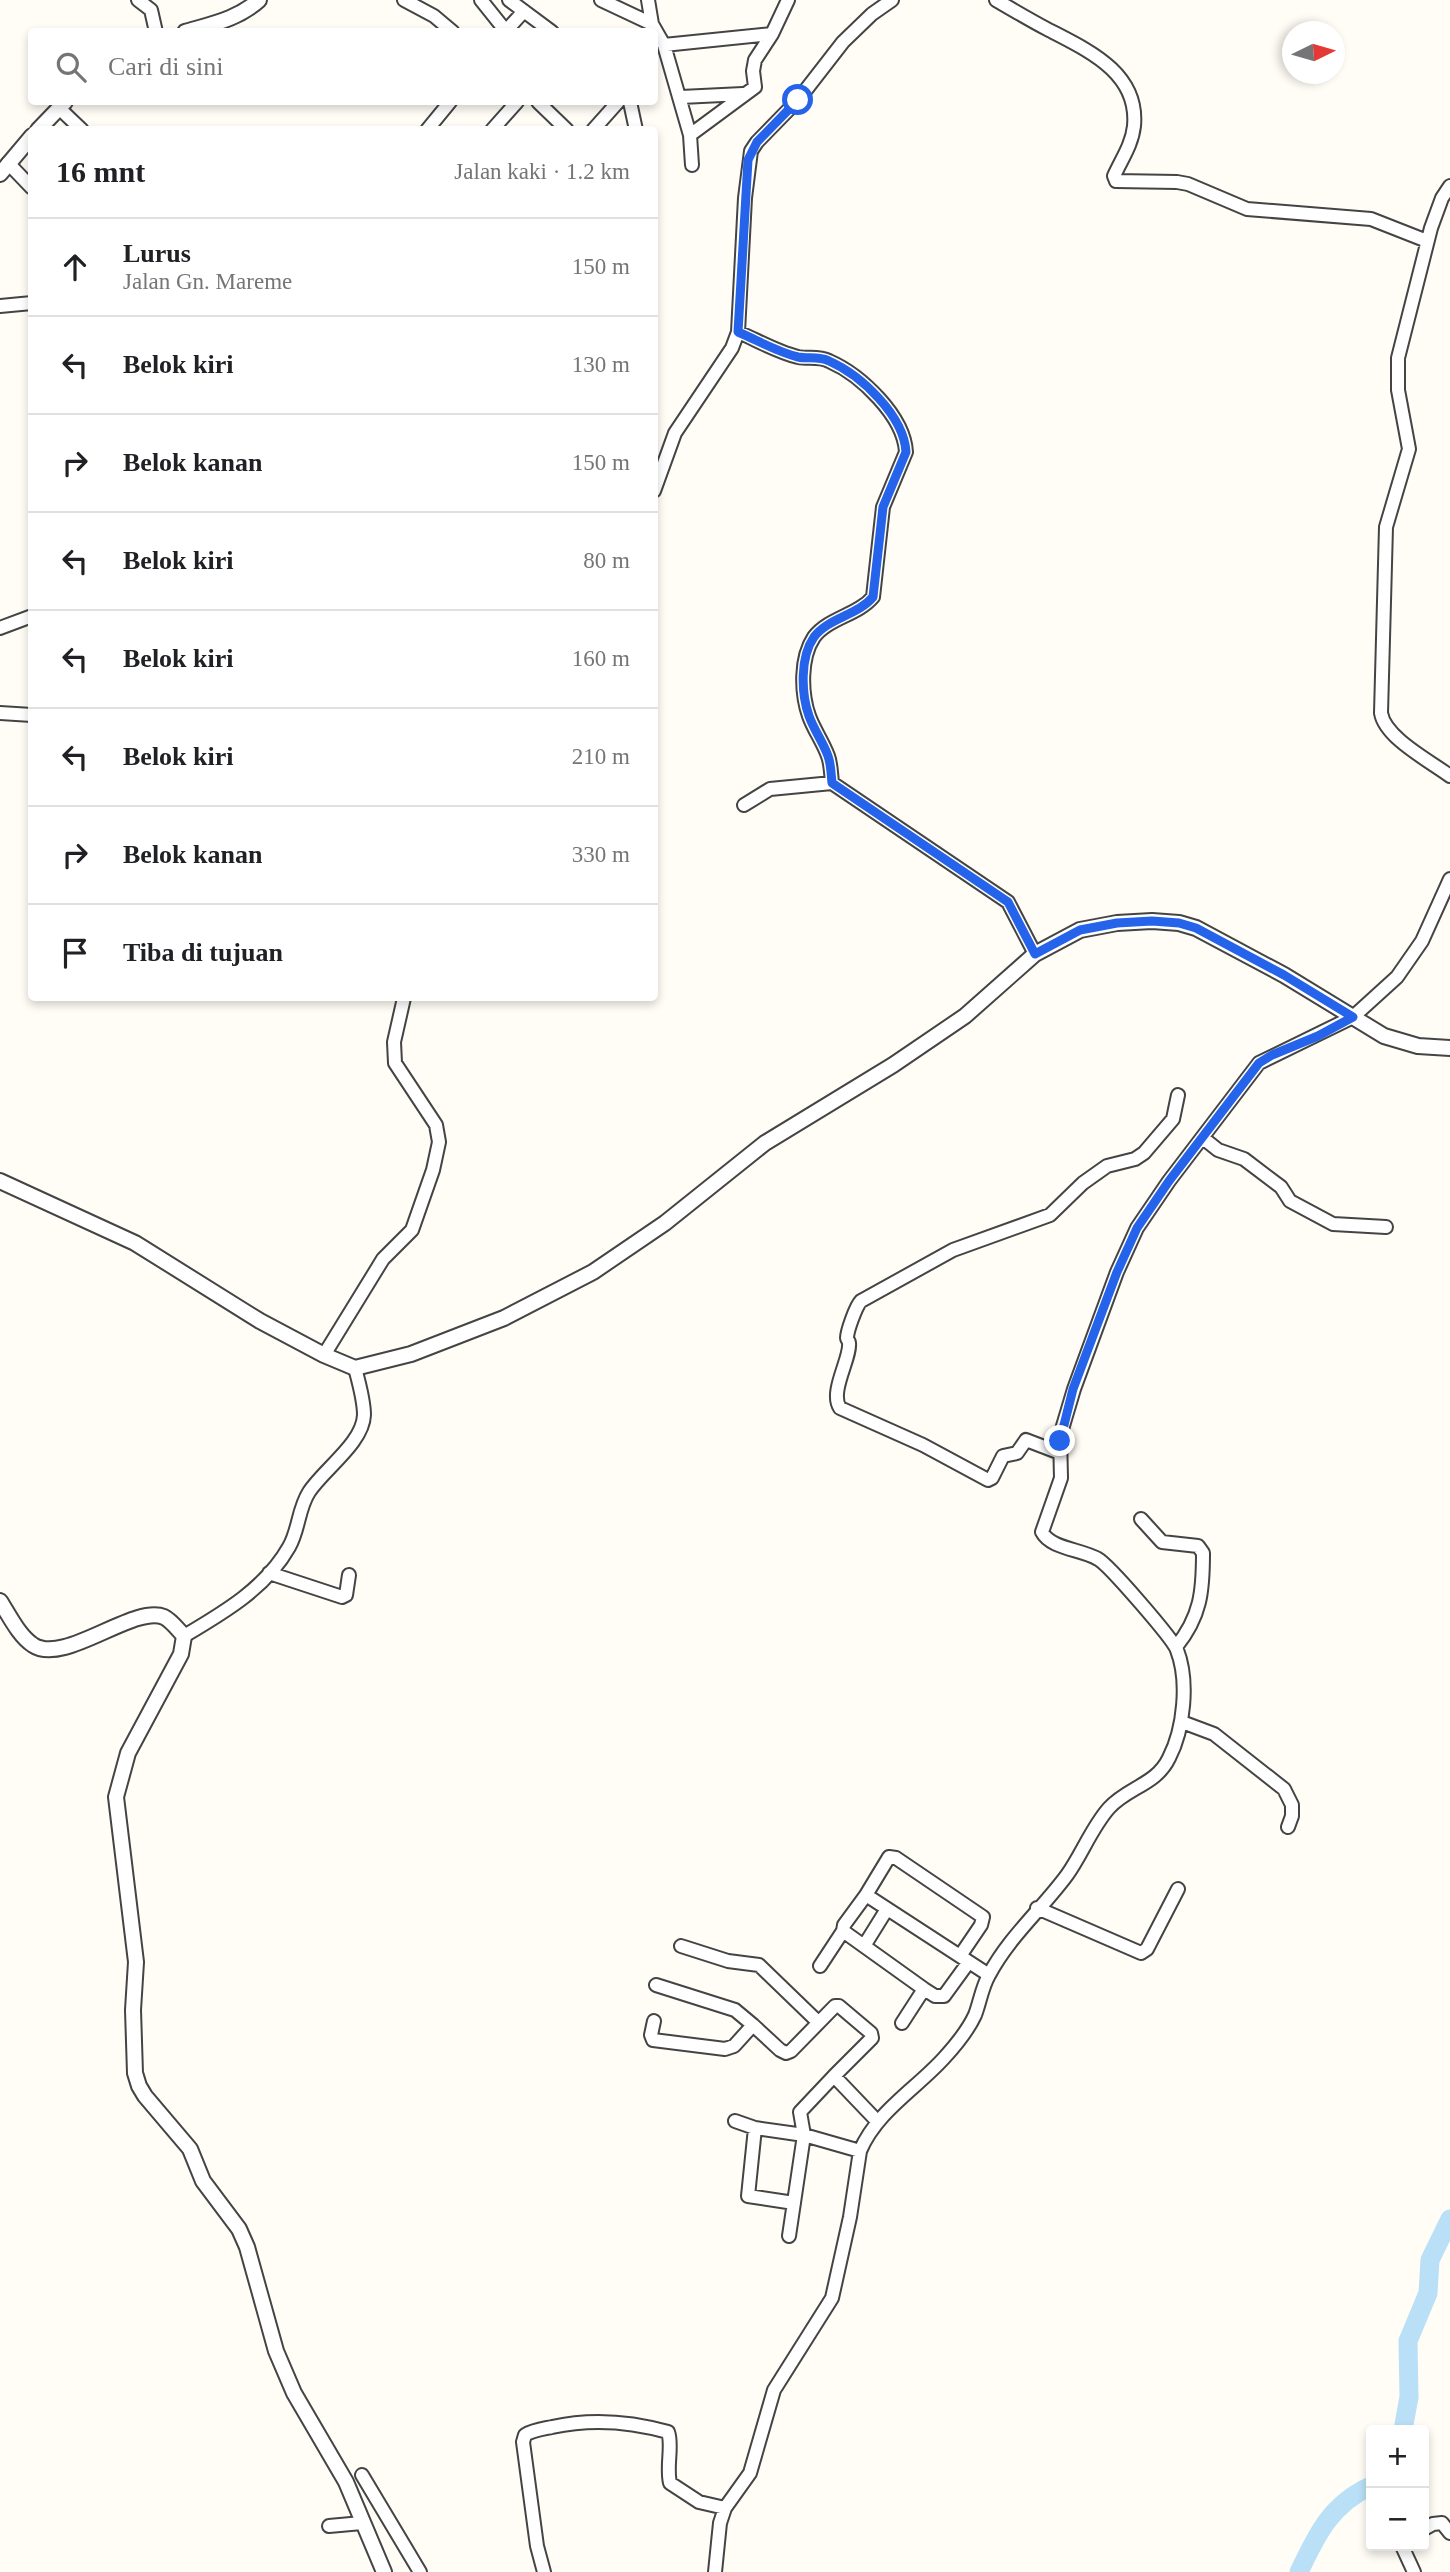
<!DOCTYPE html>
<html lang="id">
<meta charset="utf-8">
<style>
:root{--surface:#fff;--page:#f2f2f2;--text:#202124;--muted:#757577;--line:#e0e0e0}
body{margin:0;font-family:"Times New Roman",serif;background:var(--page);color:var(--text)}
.controls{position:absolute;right:21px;bottom:21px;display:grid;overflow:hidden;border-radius:7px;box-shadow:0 4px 10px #0003}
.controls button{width:63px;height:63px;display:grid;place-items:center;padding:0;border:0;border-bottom:2px solid var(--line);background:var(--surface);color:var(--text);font:35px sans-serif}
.compass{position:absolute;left:1282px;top:21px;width:63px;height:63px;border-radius:50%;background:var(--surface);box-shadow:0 4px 10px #0003;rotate:85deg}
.stop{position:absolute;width:21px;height:21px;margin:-16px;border:5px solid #2563eb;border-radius:50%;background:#fff}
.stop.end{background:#2563eb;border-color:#fff;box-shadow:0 2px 7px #0008}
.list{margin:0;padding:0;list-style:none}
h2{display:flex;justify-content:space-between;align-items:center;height:91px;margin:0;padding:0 28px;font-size:30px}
h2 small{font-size:23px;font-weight:400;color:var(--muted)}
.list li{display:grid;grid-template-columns:46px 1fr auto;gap:21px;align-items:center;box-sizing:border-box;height:98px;padding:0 28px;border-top:2px solid var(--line)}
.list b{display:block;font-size:26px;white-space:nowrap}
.list p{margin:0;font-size:23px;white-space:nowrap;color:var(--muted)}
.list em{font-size:23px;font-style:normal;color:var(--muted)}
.icon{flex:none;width:38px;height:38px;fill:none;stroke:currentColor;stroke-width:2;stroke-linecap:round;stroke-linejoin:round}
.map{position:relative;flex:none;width:1450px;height:2572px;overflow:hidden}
.search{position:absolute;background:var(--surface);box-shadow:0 4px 10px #0003;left:28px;top:28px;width:630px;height:77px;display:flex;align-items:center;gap:18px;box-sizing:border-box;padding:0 24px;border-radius:7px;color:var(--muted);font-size:26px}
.panel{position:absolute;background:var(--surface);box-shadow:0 4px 10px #0003;left:28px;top:126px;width:630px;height:875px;border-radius:7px}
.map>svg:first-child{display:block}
</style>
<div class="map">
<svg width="1450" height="2572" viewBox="0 0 1450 2572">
<rect width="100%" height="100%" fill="#fffdf5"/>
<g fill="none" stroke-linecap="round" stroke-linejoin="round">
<path stroke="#b9e0f7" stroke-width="19" d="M1403,2430l6,-33 -1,-56 20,-48 2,-33 20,-41
M1299,2572c18,-38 32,-68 72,-86"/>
<g stroke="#444" stroke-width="16">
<path id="minor" d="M138,0l13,10 5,22
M404,0l30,16 19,16
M481,0l24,30
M509,0l43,32
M601,0l51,24 12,21 26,90 2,30
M648,0l4,24
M996,0c17,10 34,20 51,29 40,21 92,43 87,97 -2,19 -13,34 -20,50l2,5 61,1 11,2 59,25 124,10 56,22
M505,32l19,-21
M664,45l108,-11
M681,97l62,-3
M538,102l29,28
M630,102l6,28
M59,108l23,22
M427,130l23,-28
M492,130l25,-28
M593,130l25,-28
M690,135l65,-48 -2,-16 2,-11 17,-26 16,-34
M8,163l24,25
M1450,186l-8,12 -11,30 -33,130v32l11,59 -23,78 -5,186c4,25 49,48 69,63
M0,306l32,-3
M738,332c19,8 39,20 60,25 10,2 21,-1 31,4 32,14 75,55 77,91l-23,55 -10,90c-15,18 -45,21 -59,40 -14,21 -13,56 -5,79 5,14 14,26 19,40 3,8 3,18 4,27l176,119 27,52
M654,491l21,-58 57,-85 6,-16 7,-134 6,-47 6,-9 41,-42 45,-58 29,-28 20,-14
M0,628l32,-12
M0,713l32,2
M744,805l26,-16 62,-6
M1203,1138l15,12 26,9 37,28 9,14 43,23 53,3
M324,1355l59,-96 29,-29 21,-60 6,-28 -3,-17 -41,-62 -1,-21 10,-44
M1060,1453l-34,-13 -9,13 -14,3 -11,22 -4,2 -65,-35 -83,-37c-11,-16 11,-50 9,-65 0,-2 -2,-4 -2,-5 0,-7 9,-32 14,-37l92,-51 97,-35 33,-32 24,-17 28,-7 9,-6 29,-34 5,-24
M1141,1519l21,23 36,4 5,7c0,38 -2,63 -27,94
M269,1573l73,24 4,-2 3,-20
M184,1636c39,-23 82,-48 105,-89 10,-17 9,-38 20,-55 15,-23 54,-49 55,-77 0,-15 -5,-32 -9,-47
M1182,1722l32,12 70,55 8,16v11l-4,11
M866,1895l-22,30 -1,6 81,58 11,7h9l24,-33
M1037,1908l104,45 6,-4 31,-60
M681,1946l47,15 31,4 59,57
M864,1946l23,-37
M960,1956l21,-31 2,-8 -87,-59 -7,-1 -23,38 123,80
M820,1966l23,-35
M656,1985l79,25 18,15
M654,2021l-3,14 2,5 72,9 9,-3 19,-21 27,25 6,3 5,-2 44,-45h4l32,27 1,5 -38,38 43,45
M902,2023l22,-34
M735,2121l20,7 49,7 56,16
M755,2128l-7,68 46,7
M789,2236l15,-101 -4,-23 34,-36
M362,2475l58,97
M329,2526l33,-3
M1424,2529l9,-5 9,-1 8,10
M1402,2546l12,26
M544,2572l-7,-26 -14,-104 2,-7c8,-5 17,-6 27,-8 40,-9 77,-6 116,5 5,13 -2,34 2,51l29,19 26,6
M715,2572l5,-49 5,-15 25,-35 24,-83 58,-92 18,-81 10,-66c17,-40 56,-62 84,-93 12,-13 24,-28 31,-43 5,-13 7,-28 14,-40 20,-38 53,-66 78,-100 15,-21 25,-48 42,-67 19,-21 47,-23 60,-50 15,-29 20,-77 8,-108 -4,-11 -68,-85 -79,-91 -17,-10 -47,-10 -56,-27l19,-54 -1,-42 14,-47 43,-117 20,-44 32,-47 90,-118 94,-46 44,-40 25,-36 28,-62"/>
</g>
<g stroke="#444" stroke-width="18">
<path id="tertiary" d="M185,32c27,-8 53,-13 74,-32
M38,130l27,-28
M0,174l32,-38
M0,1181l135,62 125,78 64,34 31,13 56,-14 93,-36 89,-46 72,-49 100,-80 128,-78 72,-49 70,-62 45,-24 37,-7 35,-2 27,2 17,5 88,47 100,61 34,10 32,2
M0,1601c9,14 19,35 33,44 31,21 101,-41 131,-28 8,4 14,13 20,19l-3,18 -53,99 -12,44 20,165 -3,48 2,63 4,13 6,10 45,53 13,32 36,48 8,18 29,104 18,42 52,89 38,90"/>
</g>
<use href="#minor" stroke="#fff" stroke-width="12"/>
<use href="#tertiary" stroke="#fff" stroke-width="14"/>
</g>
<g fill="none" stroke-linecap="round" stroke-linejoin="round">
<path stroke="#2563eb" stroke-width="9" d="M798,100l-41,42 -9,18 -10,172c19,8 39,20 60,25 10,2 21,-1 31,4 32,14 75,55 77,91l-23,55 -10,90c-15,18 -45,21 -59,40 -14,20 -13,56 -5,79 5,14 14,26 19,40 3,8 3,18 4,27l176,119 27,52 45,-24 37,-7 35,-2 27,2 17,5 88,47 69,42 -35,19 -46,19 -13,8 -90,118 -32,47 -20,44 -44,117 -13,52"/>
</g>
</svg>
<div class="controls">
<button>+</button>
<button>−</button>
</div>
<svg class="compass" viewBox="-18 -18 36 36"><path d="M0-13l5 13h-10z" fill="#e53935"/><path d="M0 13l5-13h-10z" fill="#757577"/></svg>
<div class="stop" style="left:798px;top:100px"></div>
<div class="stop end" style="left:1060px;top:1441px"></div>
<div class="search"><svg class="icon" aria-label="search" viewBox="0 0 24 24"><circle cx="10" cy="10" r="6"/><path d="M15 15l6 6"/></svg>Cari di sini</div>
<section class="panel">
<h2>16 mnt<small>Jalan kaki · 1.2 km</small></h2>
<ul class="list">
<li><svg class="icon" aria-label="ahead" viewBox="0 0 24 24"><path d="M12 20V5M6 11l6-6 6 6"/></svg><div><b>Lurus</b><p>Jalan Gn. Mareme</p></div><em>150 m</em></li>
<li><svg class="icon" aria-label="left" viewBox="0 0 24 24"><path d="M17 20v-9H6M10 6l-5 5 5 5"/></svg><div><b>Belok kiri</b></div><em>130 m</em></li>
<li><svg class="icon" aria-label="right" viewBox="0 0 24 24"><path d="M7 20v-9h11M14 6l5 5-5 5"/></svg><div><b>Belok kanan</b></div><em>150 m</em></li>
<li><svg class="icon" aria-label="left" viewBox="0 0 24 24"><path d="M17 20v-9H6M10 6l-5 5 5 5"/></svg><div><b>Belok kiri</b></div><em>80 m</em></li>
<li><svg class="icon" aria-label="left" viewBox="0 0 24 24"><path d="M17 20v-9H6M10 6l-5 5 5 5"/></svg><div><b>Belok kiri</b></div><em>160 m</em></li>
<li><svg class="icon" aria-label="left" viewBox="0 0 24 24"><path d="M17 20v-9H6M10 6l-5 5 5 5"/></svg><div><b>Belok kiri</b></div><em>210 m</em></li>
<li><svg class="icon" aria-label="right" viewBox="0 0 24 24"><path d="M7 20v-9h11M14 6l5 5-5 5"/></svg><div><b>Belok kanan</b></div><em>330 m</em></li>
<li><svg class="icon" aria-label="arrive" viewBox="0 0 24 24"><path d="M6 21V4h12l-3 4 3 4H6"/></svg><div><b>Tiba di tujuan</b></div></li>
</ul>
</section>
</div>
